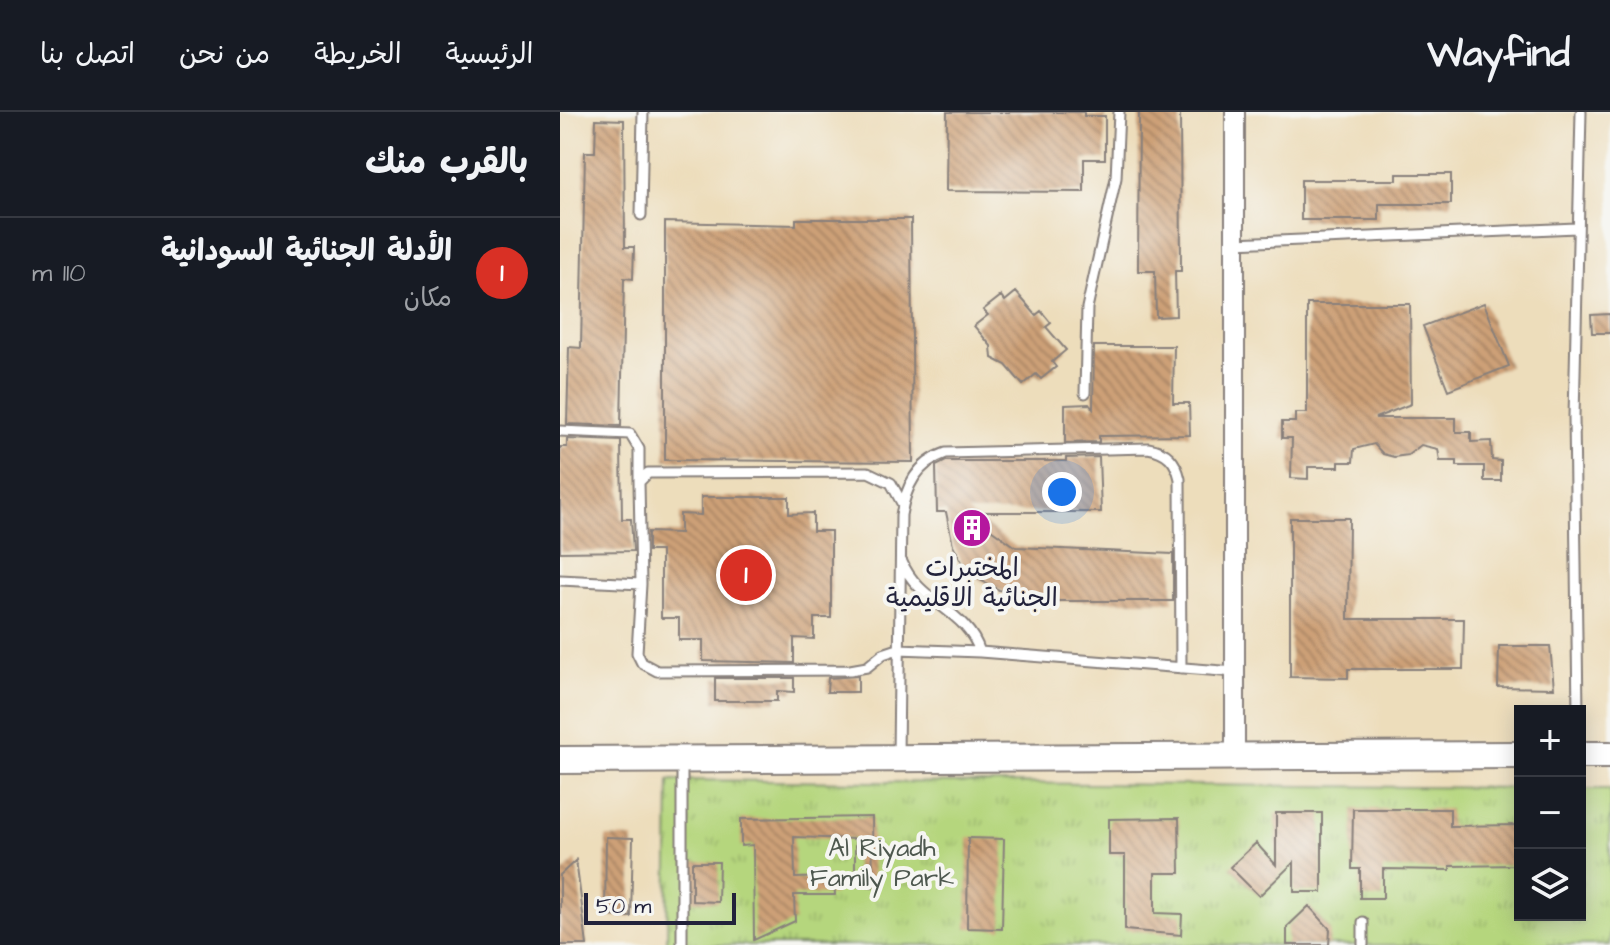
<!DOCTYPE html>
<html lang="ar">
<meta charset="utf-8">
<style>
:root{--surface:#171b24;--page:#20242c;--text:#f1f3f6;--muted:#9ea1a6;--line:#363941;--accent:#d93025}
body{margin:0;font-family:"Architects Daughter","Playpen Sans Arabic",sans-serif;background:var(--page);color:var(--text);direction:rtl}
.controls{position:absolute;right:24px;bottom:24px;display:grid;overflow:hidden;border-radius:0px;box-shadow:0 4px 20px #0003}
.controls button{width:72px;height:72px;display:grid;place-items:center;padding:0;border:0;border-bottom:2px solid var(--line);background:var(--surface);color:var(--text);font:40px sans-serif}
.scale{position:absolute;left:24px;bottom:20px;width:152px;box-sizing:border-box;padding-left:8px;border:4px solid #22223b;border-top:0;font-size:22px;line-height:28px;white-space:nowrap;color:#22223b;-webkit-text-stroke:6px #f6f6f2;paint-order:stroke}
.you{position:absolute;left:502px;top:380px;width:28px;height:28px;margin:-20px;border:6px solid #fff;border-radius:50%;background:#1a73e8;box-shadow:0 0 0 12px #1a73e833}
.badge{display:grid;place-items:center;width:52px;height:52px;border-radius:50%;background:var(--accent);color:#fff;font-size:26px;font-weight:700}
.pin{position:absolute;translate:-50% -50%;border:4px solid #fff;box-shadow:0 2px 8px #0006}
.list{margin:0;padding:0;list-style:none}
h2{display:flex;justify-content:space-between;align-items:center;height:104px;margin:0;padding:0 32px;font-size:34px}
h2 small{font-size:26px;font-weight:400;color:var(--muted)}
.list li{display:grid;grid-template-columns:52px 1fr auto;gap:24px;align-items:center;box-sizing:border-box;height:112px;padding:0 32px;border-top:2px solid var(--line)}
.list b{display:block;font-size:30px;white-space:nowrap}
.list p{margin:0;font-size:26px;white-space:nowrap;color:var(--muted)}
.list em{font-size:26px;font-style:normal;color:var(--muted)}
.icon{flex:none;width:44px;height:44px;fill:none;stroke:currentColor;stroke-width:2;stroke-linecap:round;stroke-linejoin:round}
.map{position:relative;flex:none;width:1050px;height:833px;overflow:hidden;direction:ltr}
header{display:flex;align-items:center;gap:48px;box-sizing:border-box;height:112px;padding:0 40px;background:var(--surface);border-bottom:2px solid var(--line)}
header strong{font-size:38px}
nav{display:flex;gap:44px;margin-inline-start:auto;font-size:28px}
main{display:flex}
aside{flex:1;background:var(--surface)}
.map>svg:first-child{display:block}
</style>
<header>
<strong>Wayfind</strong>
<nav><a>الرئيسية</a><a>الخريطة</a><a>من نحن</a><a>اتصل بنا</a></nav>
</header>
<main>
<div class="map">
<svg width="1050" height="833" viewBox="0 0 1050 833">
<defs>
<pattern id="park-tufts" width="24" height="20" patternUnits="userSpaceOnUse" patternTransform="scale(2)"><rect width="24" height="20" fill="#b5d67d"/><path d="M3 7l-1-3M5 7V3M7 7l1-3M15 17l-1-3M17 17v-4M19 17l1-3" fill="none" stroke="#9bb76d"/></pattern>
<pattern id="building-back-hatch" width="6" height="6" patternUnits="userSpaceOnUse" patternTransform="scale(2)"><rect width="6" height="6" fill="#cda077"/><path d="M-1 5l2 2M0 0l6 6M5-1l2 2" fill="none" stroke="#a68263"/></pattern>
</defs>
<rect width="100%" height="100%" fill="#f6f6f2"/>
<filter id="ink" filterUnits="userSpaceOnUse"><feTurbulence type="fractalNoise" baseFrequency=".0125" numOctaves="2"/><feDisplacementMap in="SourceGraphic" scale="16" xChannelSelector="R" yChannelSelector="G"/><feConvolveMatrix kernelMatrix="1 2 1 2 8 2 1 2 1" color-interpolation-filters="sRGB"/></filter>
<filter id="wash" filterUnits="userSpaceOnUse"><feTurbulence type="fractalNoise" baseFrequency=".006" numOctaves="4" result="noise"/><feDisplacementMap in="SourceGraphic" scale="32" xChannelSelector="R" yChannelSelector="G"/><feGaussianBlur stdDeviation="1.8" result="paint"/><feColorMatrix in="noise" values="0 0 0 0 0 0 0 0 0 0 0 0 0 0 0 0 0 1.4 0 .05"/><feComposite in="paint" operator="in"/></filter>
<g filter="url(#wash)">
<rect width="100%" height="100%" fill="#edddbb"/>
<path fill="url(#park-tufts)" stroke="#6c7c5c" stroke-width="2" d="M109,668l851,8v127h60v-126h30v156h-943z"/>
<g id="blocks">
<path fill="url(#building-back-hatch)" d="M387,0h137v4h21v43h-21v33l-138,-1z
M579,0h41l1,159h-6l1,45 -20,1 -1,-46h-17z
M36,7l28,1 1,127h9l-1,32 -9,-1 -3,148 -54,-2 2,-77 12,1 4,-196h10z
M837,62h54v30h-72v16h-78v-40h96z
M236,107h115l2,243 -248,-2v-238l131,3z
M456,180l20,23 5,-4 10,12 -5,4 20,23 -14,12 4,5 -15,12 -5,-5 -13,11 -17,-20 -14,-7 -1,-12 -17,-20 14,-11 -5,-5 18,-14 4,5z
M924,191l25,63 -61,24 -25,-64z
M747,192h103l1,100 -36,14h81v14h15v10l20,-1 1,19 9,1v20h-17v-15h-27v-5h-17l-2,-12 -17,-4 -13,10 -14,2 -11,-3 -9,-10 -20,5 -1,13h-14v5h-31v12l-17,-1 1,-40h-10v-16h13v-9h12z
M1050,202v19h-18l-1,-18z
M534,234h80l-1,57h16l1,32 -91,1v6l-34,1v-38l24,-1 4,5z
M7,327l54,2 1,78h9l2,32 -73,1v-105h7z
M539,345l2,55h-134l49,35 157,7v47h-143v-5l-31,-6 -19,-10 -17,-16 -10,-19 -7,-33h-9l-1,-46 10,-5h120v-3z
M141,385h88v17l24,-1v18h18v87h-17v21l-20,-1v25l-91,-2v-21h-24v-22h-18v-67h-13v-19l32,1v-19l21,1z
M730,406h59l-1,101h116l-1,50h-115v9l-58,-1z
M939,534h51l4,42 -56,-1z
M298,564v16h-31l1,-14z
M155,566h79v14l-17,-1v10h-62z
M793,697h97v17l70,-1v40l-70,1v4l-67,-1v29h-23v-29h-8z
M716,701h46v79h-28v-30l-35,34 -29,-29 26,-24 20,22z
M312,705l1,70 -18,-1v-47l-61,-2 1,41 39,-1 1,18h-41l1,26 -41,19 -1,-95 -12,1v-27z
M619,706l1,55h-25v40l27,1 -1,21 -56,-5v-75h-16v-36z
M46,725l27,1 -2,79 -26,-1z
M408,726l36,1 -2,90 -35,-1z
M16,748l11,85h-27v-70z
M132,750h27l-1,40 -26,-1z
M749,794l21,23 -1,16h-42v-18z"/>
</g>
</g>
<g filter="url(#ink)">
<use href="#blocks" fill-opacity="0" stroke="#88807b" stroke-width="2"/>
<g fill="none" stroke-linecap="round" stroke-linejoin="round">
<g stroke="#88807b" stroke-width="13">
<path id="lane" d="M81,103l2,-103
M674,131l342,-15
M525,281l2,-85 29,-130 3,-66
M0,319l70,3 9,15v33
M343,393l-12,-22 -23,-11 -220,1 -9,9 2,102 -4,69 5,10 15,8 193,-1 17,-3 16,-13 15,-5 82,3 255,20
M342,450c17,41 65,48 78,90
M0,468l81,4
M1018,599l-4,-294 7,-305
M338,643l3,-240c5,-29 16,-52 45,-62l202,-5c19,3 28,13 32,31l1,189
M122,648v185
M803,833v-23"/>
</g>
<g stroke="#88807b" stroke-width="22">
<path id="street" d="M675,0v645"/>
</g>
<g stroke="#88807b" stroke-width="30">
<path id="secondary" d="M1020,643h30
M0,648l960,-5"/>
</g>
<use href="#lane" stroke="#fff" stroke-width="9"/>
<use href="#street" stroke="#fff" stroke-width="18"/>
<use href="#secondary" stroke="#fff" stroke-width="26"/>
</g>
</g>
<defs>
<g id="building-disc" transform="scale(2)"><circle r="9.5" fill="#b5179e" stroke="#f6f6f2"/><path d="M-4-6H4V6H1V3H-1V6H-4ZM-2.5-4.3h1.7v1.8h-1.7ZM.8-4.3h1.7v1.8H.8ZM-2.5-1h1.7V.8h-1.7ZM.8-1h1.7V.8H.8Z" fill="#fff"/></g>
</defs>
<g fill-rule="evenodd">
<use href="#building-disc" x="412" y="416"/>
</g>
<g text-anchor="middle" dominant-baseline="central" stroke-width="8" stroke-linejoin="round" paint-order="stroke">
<g font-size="26" fill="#22223b" stroke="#f6f6f2">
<text x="412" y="456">المختبرات<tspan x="412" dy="30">الجنائية الاقليمية</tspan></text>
</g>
<g font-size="26" fill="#4e584f" stroke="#f6f6f2">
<text x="322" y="736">Al Riyadh<tspan x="322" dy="30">Family Park</tspan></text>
</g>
</g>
</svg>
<div class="controls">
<button>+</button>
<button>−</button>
<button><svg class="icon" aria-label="layers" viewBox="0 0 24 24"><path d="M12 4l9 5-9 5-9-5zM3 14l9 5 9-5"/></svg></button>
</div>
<div class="scale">50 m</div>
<div class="you"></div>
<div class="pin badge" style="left:186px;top:463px">1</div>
</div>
<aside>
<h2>بالقرب منك<small></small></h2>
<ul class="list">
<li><span class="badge">1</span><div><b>الأدلة الجنائية السودانية</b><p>مكان</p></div><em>110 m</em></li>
</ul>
</aside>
</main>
